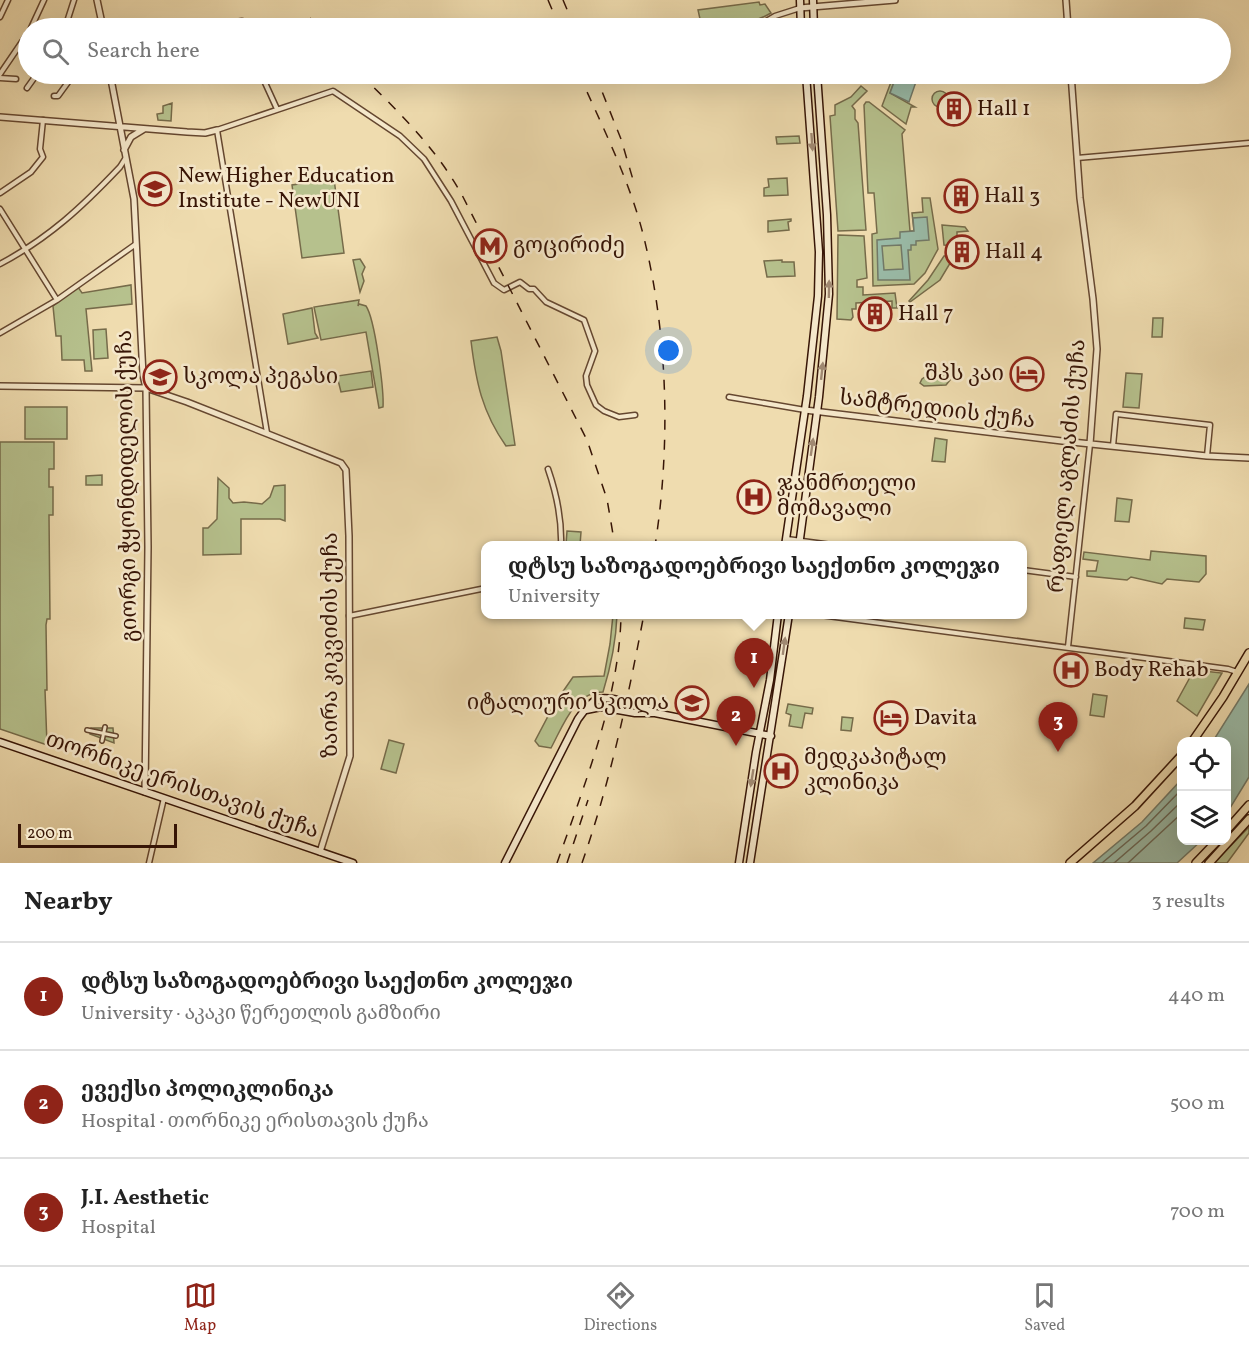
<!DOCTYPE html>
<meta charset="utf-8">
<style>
:root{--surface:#fff;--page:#f6f6f6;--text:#222;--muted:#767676;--line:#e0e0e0;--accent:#8f2418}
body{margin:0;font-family:Vollkorn,"Noto Serif Georgian",serif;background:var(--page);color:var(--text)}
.controls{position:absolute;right:18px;bottom:18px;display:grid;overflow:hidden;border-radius:12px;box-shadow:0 6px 24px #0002}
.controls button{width:54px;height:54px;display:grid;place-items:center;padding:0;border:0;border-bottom:2px solid var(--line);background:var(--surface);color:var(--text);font:30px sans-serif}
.scale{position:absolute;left:18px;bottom:15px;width:159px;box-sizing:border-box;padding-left:6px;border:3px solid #371506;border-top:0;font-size:16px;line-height:21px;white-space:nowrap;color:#371506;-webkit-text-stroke:4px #f5e8cb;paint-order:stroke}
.you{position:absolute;left:669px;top:351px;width:21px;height:21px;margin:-15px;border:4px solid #fff;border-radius:50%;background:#1a73e8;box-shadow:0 0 0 9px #1a73e833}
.badge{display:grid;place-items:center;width:39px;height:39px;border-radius:50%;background:var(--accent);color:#fff;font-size:20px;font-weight:700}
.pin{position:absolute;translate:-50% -50px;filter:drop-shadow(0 2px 3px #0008)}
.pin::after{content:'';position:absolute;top:32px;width:21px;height:18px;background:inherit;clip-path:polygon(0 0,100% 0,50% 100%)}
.popup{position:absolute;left:481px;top:541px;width:546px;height:78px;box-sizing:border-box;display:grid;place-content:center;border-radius:12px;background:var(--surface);filter:drop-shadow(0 2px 4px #0005);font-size:20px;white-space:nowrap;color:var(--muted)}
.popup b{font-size:22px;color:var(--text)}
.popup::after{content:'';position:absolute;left:50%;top:100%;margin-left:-12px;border:12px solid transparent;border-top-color:var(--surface)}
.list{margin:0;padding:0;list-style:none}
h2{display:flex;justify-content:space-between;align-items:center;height:78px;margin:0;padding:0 24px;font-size:26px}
h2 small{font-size:20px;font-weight:400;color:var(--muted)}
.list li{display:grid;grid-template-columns:39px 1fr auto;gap:18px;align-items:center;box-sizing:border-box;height:108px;padding:0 24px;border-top:2px solid var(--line)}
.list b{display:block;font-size:22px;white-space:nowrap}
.list p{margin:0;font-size:20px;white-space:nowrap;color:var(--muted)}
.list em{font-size:20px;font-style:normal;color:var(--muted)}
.icon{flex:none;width:33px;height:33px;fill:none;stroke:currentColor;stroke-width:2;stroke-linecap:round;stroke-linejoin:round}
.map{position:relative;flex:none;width:1249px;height:863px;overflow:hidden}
.search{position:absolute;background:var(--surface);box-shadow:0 6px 24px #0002;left:18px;right:18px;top:18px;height:66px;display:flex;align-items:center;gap:15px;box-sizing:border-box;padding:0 21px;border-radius:33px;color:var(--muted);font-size:22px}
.sheet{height:402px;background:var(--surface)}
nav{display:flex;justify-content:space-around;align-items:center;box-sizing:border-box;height:84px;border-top:2px solid var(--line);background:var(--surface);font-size:16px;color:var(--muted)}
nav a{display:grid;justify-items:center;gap:3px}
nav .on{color:var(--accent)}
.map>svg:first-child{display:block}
</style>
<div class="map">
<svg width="1249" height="863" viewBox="0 0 1249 863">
<rect width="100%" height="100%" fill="#efdcaf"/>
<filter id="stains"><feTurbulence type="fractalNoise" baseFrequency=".00333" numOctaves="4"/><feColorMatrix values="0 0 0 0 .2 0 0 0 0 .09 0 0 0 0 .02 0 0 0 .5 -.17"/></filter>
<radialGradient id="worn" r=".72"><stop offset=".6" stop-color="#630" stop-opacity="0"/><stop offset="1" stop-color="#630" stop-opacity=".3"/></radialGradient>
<path fill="#b6c18d" stroke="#766b4a" stroke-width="1.5" d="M759,2l1,3 5,-1 6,9c-21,12 -46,16 -69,15l-4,-18z
M894,74h3l-7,19 25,14h-4l-5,17 -24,-18z
M861,86l6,5 -15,15 3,4v9l3,4 8,107 -28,1 -8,-115 5,-1v-10l16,-8z
M932 99a8 8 0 1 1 16 0a8 8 0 1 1-16 0Z
M866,102h3l36,28 -3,4 8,97h4l-2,-18 11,-1 -1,-14h8l8,51 -13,24 -11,11 -41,2 -1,-52 5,-1 -3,-40h-6l-4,-88z
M172,103l-1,18 -13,-1 -1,-6 6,-1v-7z
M799,136l1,7 -23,1 -1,-7z
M787,178l1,17 -24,1v-8l5,-1 -1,-8z
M334,179l10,74 -42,5 -10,-73z
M791,219v2l-3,1 1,8 -21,2v-11z
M942,225l23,2 3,4 -11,1v14l-13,-1z
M838,235l26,1 3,42 -10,2v7h6v8l32,-2 2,15h-5v-7l-36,2v6h-4l1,8 -2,3 -14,-1z
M955,255l-15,25 -30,22 -1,-1 19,-21 16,-24z
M360,259l5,8 -3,7 2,7 -4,11 -7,-32z
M782,260v2h12l1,14 -28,1 -3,-16z
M131,285l1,19 -46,5 6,62h-7l-1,-11h-22l-1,-24h-5l-3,-30 25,-19 4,6z
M359,300l-1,6 1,-2 7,2c9,13 18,84 17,101l-4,1 -13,-76 -45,8 -7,-33z
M312,308l3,25 3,5 -30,6 -5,-30z
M1153,318h10l-1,19h-10z
M106,329l2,29 -14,1 -1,-29z
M497,337l4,14 14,94 -9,1c-24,-34 -30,-64 -35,-105z
M371,371l2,16 -32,5 -4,-16z
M1126,373l16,1 -3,34 -16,-1z
M946,376l4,4 -4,5 -22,1 -4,-3 2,-4 3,-2z
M25,407h42v32h-42z
M935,438l12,2 -2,22 -13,-1z
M0,442h54v27h-5v18h4v28h-4l1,104h-3l-1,6 1,65h-2l2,55 -47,-16z
M102,475v10h-16v-9z
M218,478l11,10v10l4,5 11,-1 18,2 8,-7 4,-11 11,-1v36l-5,-2h-39v35l-38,1v-27h5l9,-9z
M1117,498l15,2 -3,22 -14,-1z
M567,531l14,1 -1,13h-14z
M1151,551l55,5v18l-7,8 -32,-3 -5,5 -31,-7 -4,3 -40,-4v-5h9l2,-10 -15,-2 1,-7 66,8z
M613,615h4c-1,27 -6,51 -14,77 -29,0 -40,34 -52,56l-12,-2 -4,-5 20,-38 18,-26 31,-1 6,-32z
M1185,618l20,2 -2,10 -19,-2z
M1194,670l28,3 -25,43 -20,-15z
M1093,694l14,2 -3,21 -14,-2z
M788,704l25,4 -1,6 -7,-1 -3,15 -13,-2 2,-11 -5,-2z
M842,717l11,1 -2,13 -10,-1z
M91,728h22l1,15 -24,-9z
M389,740l15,4 -8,29 -15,-4z
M1249,827v6l-22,30h-13z"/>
<path fill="#9abca9" stroke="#727968" stroke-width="1.5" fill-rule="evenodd" d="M897,74l21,2 -9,26 -19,-9z
M927,217l2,23 -13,1v4h-5v5h-3l2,30h-32l-1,-40 23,-2v-6l14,-1 -1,-13zM901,245l2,24 -19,1 -2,-24z
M1249,684v93l-22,36 -1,-71 -13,-1z
M1181,780l1,60 19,1 -24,22h-84l49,-41z"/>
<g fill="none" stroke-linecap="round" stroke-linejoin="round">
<path stroke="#686858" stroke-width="1.5" d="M1102,863l44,-37 36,-37
M1114,863l37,-32 31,-30
M1128,863l54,-50"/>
<g stroke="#654730" stroke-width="6">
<path id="pedestrian" d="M87,730l29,6
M102,741l3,-14"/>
</g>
<g stroke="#654730" stroke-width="7">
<path id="minor" d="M0,17l8,-17
M31,28l13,-28
M65,28l9,-28
M195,28l47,-7 2,1 3,6
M751,28l7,-2 17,-10 25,-8
M0,74l28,-41
M261,74l16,35
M0,78l16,1
M27,88l10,-14
M54,96h4l16,-22
M1077,158l172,-15
M0,193l31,-21 12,-15 -3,-8 3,-29
M0,209l57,91
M0,264c49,-26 82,-57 120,-97l5,-8
M0,333l57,-33 79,-56
M729,397l76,13
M267,433l-50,-303 116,-39 67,45 24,23 27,42 43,82 10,7 16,-8 9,7h5l12,13 38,18 11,31 -9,25 1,9 9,20 8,6 15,6 16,-2
M1113,446l3,-32 94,11 -3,31
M548,469c9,26 14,49 13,77
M787,539l52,7
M1023,570l53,7
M813,614l415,55 9,3
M349,616l137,-28
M1068,647l22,-203
M149,863l15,-65"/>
</g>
<g stroke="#654730" stroke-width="8">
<path id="tertiary" d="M97,0l6,28
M1066,0l2,28
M800,8l95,-8
M110,74l24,125 9,176 3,13 2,159 -3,245
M1071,74l9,124 13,101 4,50 -7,95
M0,117l187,15 18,1 12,-3
M124,150l7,-13 13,-8
M0,386l146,2 41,14 139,55 15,6 5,7 3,66 1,220 -30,96
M805,410l257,31 145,15 42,2"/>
</g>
<g stroke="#371506" stroke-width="9">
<path id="secondary" d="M800,0l1,28
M813,0l1,28
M785,546l22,-150 11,-100 1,-44 -13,-178
M799,546l20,-149 10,-103 -2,-79 -10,-141
M586,710l15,-3 34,6h20l116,23
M0,742l353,121
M505,863l73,-144c5,-7 12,-17 20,-20 14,-4 44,8 57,14
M739,863l17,-111 14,-72 8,-66
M750,863l39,-249"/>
</g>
<g stroke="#371506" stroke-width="10">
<path id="primary" d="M1192,742l31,-45 26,-44
M1226,831l23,-26
M1070,863l65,-57 47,-51
M1196,863l22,-23
M1209,863l40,-44"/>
</g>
<use href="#pedestrian" stroke="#f5e8cb" stroke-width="3"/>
<use href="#minor" stroke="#f5e8cb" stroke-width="4"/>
<use href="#tertiary" stroke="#f5e8cb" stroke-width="5"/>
<use href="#secondary" stroke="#f5e8cb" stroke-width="6"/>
<use href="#primary" stroke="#efdcaf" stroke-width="7"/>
<path stroke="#371506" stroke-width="1.5" stroke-dasharray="10 10" stroke-linecap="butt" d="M548,0l12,28
M563,0l12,28
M310,18l10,10
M360,74c38,37 76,74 102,121l125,245 20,59 8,47
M579,74c23,52 50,105 64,160 25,99 28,210 12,312
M595,74l26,65 13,44
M557,863c27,-77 63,-167 64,-249
M567,863l21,-63
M582,863c28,-80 46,-165 62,-249"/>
</g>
<defs><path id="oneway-solid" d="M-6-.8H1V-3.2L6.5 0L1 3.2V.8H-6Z" transform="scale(1.5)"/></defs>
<g fill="#a08972">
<use href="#oneway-solid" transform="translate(812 142) rotate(86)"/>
<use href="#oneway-solid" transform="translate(829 289) rotate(-89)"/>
<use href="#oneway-solid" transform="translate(822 371) rotate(-84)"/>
<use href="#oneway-solid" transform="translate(812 447) rotate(-82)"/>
<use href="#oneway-solid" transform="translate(784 646) rotate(-82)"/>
<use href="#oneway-solid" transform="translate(752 778) rotate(99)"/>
</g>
<defs>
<g id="building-ring" transform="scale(1.725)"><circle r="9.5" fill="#f5e8cb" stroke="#8f2418" stroke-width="1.5"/><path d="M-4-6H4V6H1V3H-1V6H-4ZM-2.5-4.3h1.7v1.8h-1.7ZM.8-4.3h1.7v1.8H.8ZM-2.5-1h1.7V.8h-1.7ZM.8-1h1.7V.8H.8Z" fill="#8f2418"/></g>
<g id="university-ring" transform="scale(1.725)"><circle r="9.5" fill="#f5e8cb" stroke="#8f2418" stroke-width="1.5"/><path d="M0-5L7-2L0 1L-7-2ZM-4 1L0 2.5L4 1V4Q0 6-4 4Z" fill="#8f2418"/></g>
<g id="metro-ring" transform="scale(1.725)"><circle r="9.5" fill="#f5e8cb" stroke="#8f2418" stroke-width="1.5"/><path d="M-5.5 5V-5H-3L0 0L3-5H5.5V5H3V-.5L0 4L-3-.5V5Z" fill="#8f2418"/></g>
<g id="hotel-ring" transform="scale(1.725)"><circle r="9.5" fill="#f5e8cb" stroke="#8f2418" stroke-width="1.5"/><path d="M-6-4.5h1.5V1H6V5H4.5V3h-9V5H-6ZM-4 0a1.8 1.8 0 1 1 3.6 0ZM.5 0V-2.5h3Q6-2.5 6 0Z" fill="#8f2418"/></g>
<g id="school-ring" transform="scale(1.725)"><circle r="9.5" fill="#f5e8cb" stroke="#8f2418" stroke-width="1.5"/><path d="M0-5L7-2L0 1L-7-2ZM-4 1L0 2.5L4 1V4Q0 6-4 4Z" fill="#8f2418"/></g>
<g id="hospital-ring" transform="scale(1.725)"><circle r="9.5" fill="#f5e8cb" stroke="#8f2418" stroke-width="1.5"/><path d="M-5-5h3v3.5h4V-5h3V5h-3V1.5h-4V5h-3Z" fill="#8f2418"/></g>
</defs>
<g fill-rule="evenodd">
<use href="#building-ring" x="954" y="109"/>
<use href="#university-ring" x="155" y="189"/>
<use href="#building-ring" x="961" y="196"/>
<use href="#metro-ring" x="490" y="246"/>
<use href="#building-ring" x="962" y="252"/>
<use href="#building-ring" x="875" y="314"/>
<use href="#hotel-ring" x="1027" y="374"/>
<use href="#school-ring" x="160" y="377"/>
<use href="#hospital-ring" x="754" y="497"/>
<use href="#hospital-ring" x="1071" y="670"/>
<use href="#school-ring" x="692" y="703"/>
<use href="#hotel-ring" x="891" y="718"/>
<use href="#hospital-ring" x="781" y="771"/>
</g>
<g text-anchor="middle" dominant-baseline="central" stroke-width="5" stroke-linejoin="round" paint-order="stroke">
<g font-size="22" fill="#371506" stroke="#f5e8cb" text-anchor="start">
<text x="977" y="109">Hall 1</text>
<text x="178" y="176">New Higher Education<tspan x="178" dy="25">Institute - NewUNI</tspan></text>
<text x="984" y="196">Hall 3</text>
<text x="513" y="246">გოცირიძე</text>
<text x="985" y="252">Hall 4</text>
<text x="898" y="314">Hall 7</text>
<text x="1004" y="374" text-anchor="end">შპს კაი</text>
<text x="183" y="377">სკოლა პეგასი</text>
<text x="777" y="484">ჯანმრთელი<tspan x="777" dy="25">მომავალი</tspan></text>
<text x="1094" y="670">Body Rehab</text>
<text x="669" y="703" text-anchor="end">იტალიური სკოლა</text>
<text x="914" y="718">Davita</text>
<text x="804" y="758">მედკაპიტალ<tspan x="804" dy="25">კლინიკა</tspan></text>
</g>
<g font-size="22" fill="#371506" stroke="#f5e8cb">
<text transform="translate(937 410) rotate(7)">სამტრედიის ქუჩა</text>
<text transform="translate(1068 466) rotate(-85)">რაფიელ აგლაძის ქუჩა</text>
<text transform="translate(128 486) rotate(-91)">გიორგი ჭყონდიდელის ქუჩა</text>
<text transform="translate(331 645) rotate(-90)">ზაირა კიკვიძის ქუჩა</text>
<text transform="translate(182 786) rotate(19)">თორნიკე ერისთავის ქუჩა</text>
</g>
</g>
<rect width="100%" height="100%" filter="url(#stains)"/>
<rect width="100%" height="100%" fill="url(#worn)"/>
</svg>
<div class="controls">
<button><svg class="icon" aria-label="locate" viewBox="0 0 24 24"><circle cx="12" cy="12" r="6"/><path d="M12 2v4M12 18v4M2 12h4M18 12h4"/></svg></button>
<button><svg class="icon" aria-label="layers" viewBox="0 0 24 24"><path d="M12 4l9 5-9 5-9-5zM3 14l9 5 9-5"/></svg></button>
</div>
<div class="scale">200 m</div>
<div class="you"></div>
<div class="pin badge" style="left:754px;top:688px">1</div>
<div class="popup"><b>დტსუ საზოგადოებრივი საექთნო კოლეჯი</b>University</div>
<div class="pin badge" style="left:736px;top:746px">2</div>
<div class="pin badge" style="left:1058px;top:752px">3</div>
<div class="search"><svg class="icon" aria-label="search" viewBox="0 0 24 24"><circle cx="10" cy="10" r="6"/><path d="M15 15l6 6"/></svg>Search here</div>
</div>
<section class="sheet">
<h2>Nearby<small>3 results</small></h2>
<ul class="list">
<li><span class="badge">1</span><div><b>დტსუ საზოგადოებრივი საექთნო კოლეჯი</b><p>University · აკაკი წერეთლის გამზირი</p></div><em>440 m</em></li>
<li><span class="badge">2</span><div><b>ევექსი პოლიკლინიკა</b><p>Hospital · თორნიკე ერისთავის ქუჩა</p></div><em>500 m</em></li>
<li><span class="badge">3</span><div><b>J.I. Aesthetic</b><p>Hospital</p></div><em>700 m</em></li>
</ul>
</section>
<nav>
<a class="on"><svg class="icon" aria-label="map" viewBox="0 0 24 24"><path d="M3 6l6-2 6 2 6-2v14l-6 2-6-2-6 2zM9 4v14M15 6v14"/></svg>Map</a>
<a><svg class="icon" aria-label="directions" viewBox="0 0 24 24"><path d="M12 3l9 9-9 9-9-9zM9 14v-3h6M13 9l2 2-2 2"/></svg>Directions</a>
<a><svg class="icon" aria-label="saved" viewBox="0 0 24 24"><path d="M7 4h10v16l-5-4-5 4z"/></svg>Saved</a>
</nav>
